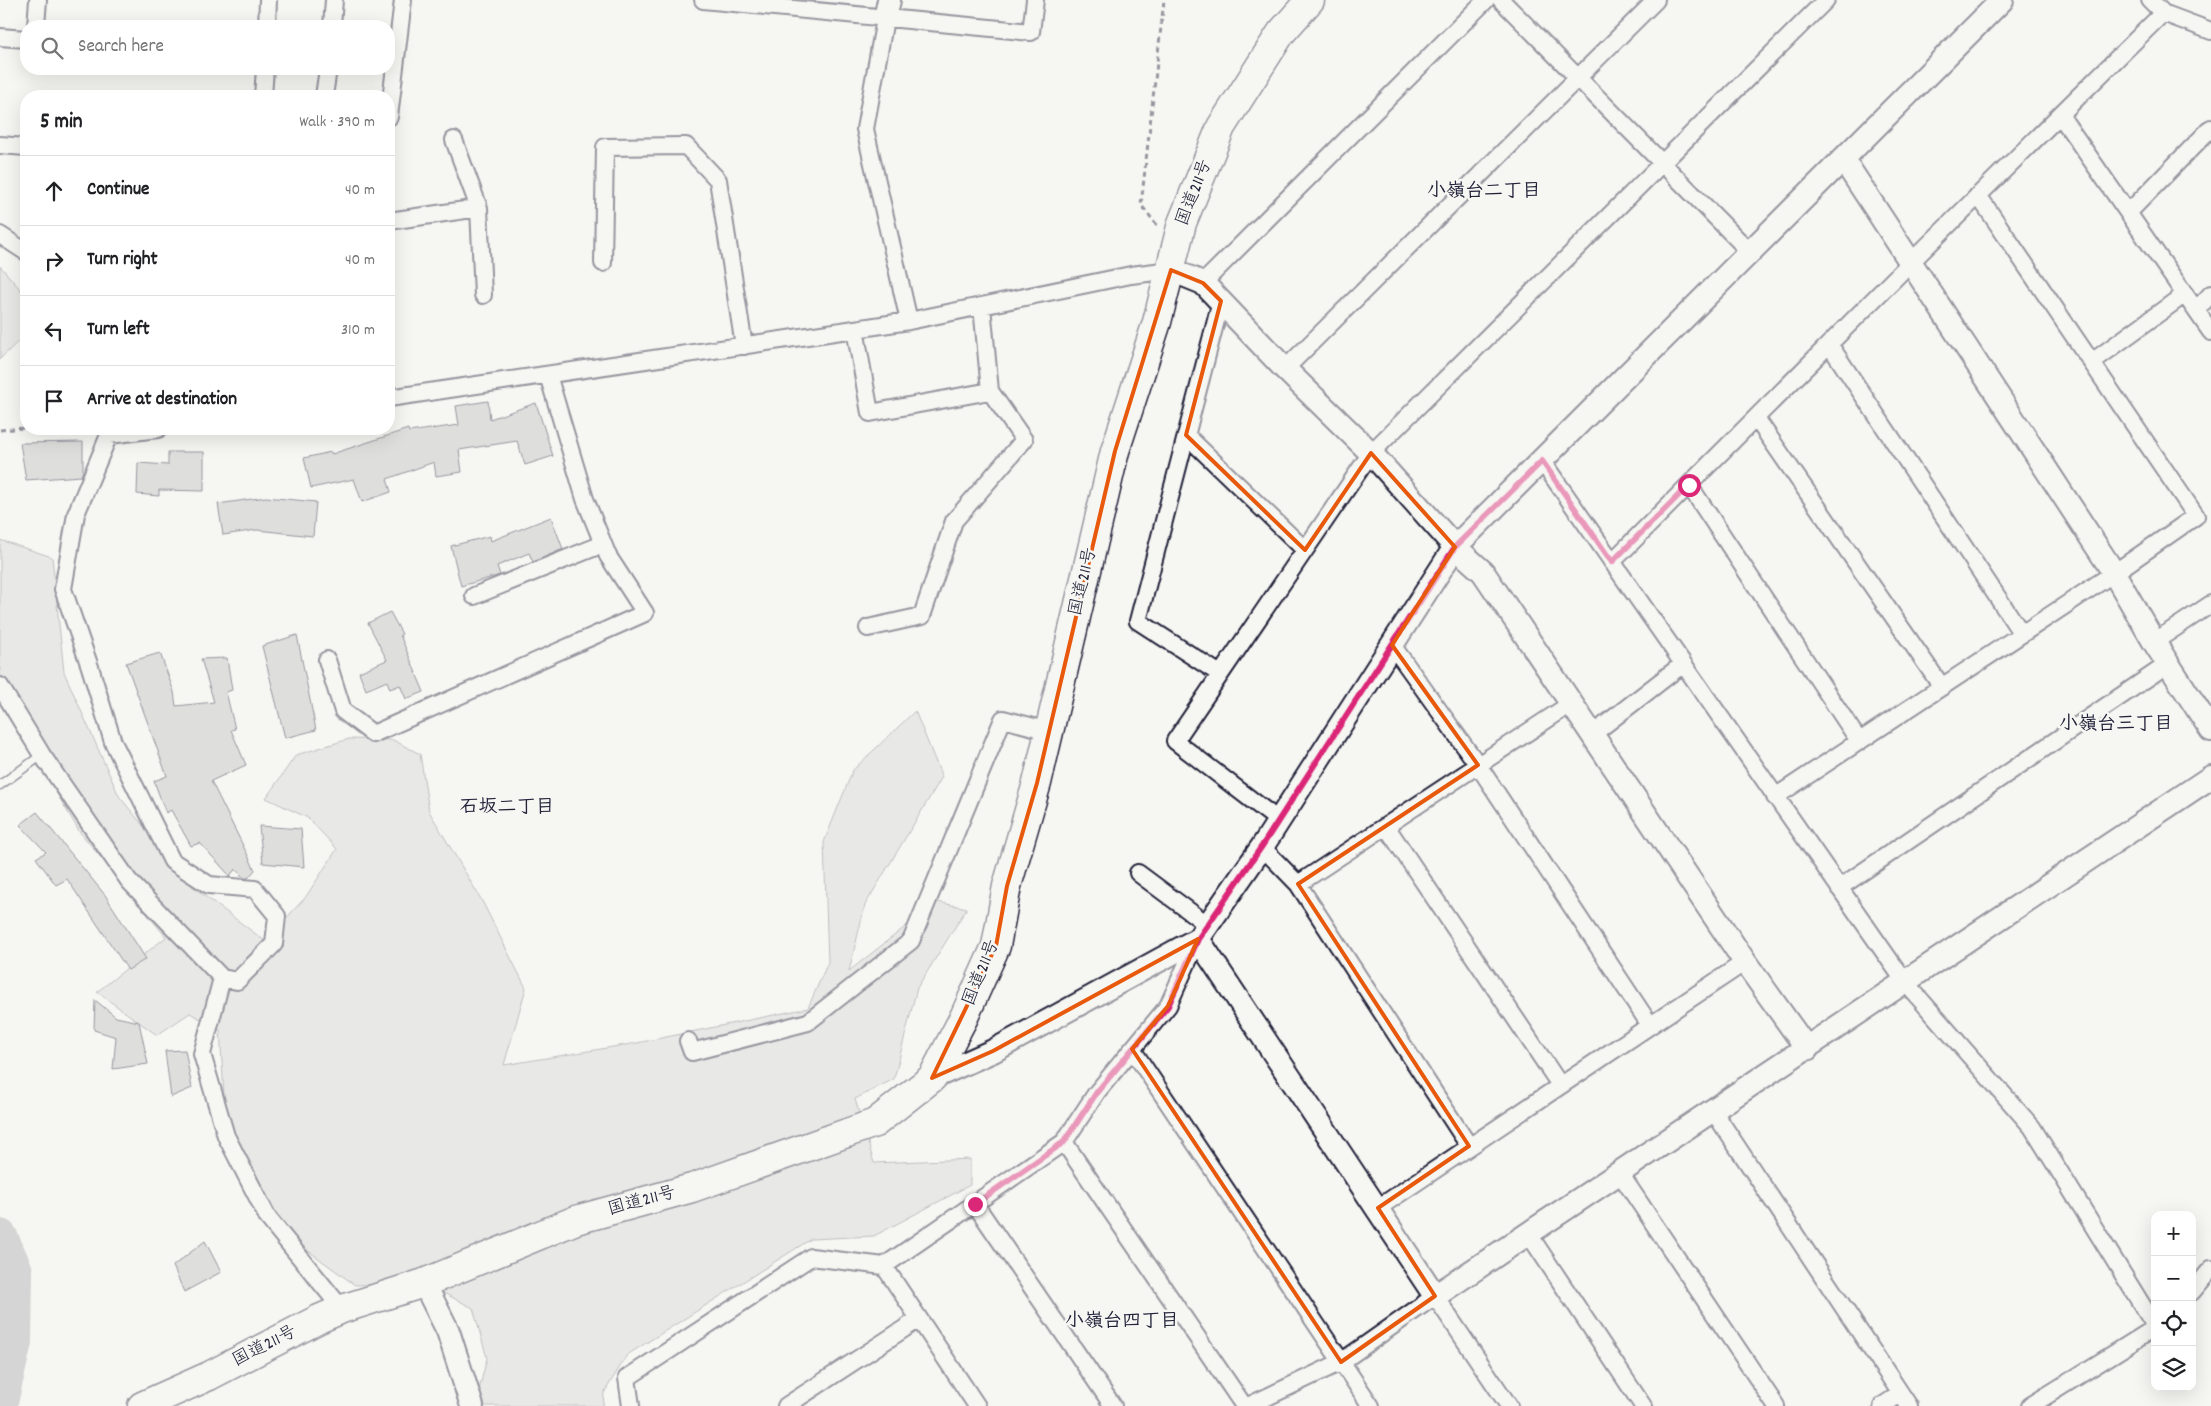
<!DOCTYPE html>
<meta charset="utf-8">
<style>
:root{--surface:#fff;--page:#f2f2f2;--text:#202124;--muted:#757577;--line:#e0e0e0}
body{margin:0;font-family:Dekko,"Klee One",sans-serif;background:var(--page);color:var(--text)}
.controls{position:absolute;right:15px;bottom:15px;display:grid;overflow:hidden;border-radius:10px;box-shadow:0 5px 20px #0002}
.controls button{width:45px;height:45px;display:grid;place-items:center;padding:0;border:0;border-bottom:1px solid var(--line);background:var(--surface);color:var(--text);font:25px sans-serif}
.stop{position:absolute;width:15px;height:15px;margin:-11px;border:4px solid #db2777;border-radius:50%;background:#fff}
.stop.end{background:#db2777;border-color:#fff;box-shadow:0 1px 5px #0008}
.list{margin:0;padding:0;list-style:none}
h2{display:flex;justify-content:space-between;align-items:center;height:65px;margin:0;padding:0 20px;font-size:21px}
h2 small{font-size:16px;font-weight:400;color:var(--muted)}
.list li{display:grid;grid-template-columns:32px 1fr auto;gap:15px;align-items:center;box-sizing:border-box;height:70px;padding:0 20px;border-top:1px solid var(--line)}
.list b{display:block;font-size:19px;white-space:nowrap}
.list em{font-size:16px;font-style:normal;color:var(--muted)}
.icon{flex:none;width:28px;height:28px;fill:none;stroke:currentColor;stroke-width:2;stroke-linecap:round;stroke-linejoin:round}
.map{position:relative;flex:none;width:2211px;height:1406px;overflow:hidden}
.search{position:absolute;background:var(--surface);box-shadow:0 5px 20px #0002;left:20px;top:20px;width:375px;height:55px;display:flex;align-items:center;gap:12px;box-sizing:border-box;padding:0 18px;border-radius:20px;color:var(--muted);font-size:19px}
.panel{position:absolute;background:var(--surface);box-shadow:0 5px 20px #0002;left:20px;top:90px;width:375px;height:345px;border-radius:20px}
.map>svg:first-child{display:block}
</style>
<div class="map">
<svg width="2211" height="1406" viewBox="0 0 2211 1406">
<rect width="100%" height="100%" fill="#f6f6f2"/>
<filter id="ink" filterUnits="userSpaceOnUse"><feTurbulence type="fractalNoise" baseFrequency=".02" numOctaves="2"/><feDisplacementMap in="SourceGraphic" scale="10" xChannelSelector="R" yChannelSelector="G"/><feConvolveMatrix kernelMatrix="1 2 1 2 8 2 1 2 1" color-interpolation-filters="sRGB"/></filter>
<g filter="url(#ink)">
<path fill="#d7d7d7" stroke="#7c7c89" d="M0,266l26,30v38l-26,25z
M0,540l52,17 12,115 55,124 74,91 72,54 40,-43 32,-49 -29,-31 -42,-20 30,-43 53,-16 44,1 27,14 9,57 53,90 44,87 -22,77 133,-22 171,-35 20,-46 -4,-120 29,-72 62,-59 27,66 -77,128 -16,66 88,-69 30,6 -50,80 -23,91 -39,20 19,64 96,-4v26l-96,51 -63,3 -184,116 -23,38 -1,13h-128l12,-48 -14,-50 -49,-25 -69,2 -93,-68 -35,-73 -7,-114 -30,-17 -33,22 -60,-43 69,-55 -87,-106 -79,-134z"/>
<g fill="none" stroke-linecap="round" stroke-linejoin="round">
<path stroke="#adadb3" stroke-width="36" d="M0,1237l15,34 -1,71 -14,60"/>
</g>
<path fill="#c2c2c4" stroke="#22223b" d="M488,401l2,18 46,-16 17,53 -28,9 -8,-24 -58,9 3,22 -26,4 -2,-14 -47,17 4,13 -29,10 -8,-23 -43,9 -7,-30 27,-6 1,2 76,-25 1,3 50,-7 -3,-19z
M83,442v28l-2,6 -55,4 -6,-37z
M168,452h36v39l-45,-1v6l-22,-2 1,-31 30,2z
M266,497l50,5 -3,34 -56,-6 -34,5 -5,-31z
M551,517l12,32 -30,13 -4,-9 -32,13 3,9 -39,11 -10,-40 39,-10 1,5z
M390,612l12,22 -2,1 24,57 -18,7 -6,-14 -10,4 -3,-8 -21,9 -7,-18 28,-12 -19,-37z
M297,635l19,95 -31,8 -23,-92z
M160,653l14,39 2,14 38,-4 -13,-43 26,-1 5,32 -6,2 9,37 -4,1 15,35 -35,16 44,89 -7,8h-4l-9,-9 -5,7 -30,-33 -9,3 -20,-36 -5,3 -12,-32 13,-5 -41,-113z
M37,812l68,83 41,64 -18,11 -61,-91 -11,6 -20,-27 10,-6 -26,-27z
M259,826l42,3 3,38 -41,-4z
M95,1000l21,17 23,5 9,42 -35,5 3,-32 -22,-7z
M185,1050l7,38 -21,9 -6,-46z
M205,1241l16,31 -37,20 -11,-26z"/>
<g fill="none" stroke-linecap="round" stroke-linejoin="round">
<g stroke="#22223b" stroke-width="11">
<path id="lane" d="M0,785l42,-30"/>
</g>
<g stroke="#22223b" stroke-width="20">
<path id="street" d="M703,0l328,32 4,-32
M1501,0l249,252
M2150,0l13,13 48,18
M885,19l-20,110 44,192
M36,26l2,-26
M267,26l1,-26
M332,26l2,-26
M0,37l26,2
M263,96l2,-27
M324,96l4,-27
M2060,115l151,217
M389,117l14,-117
M454,140l25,68
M0,145l26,2
M2128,213l83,-85
M389,221l90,-13 4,87
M0,235l26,17
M603,263l2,-116 81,-1 32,34 26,166
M1203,283l283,-283
M2196,310l15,-16
M855,329l15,84 120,-22 -8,-85
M1829,344l193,290
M2092,362l93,-68
M1285,369l371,-369
M389,398l520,-77 222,-46 40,-5
M1756,418l186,269
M1186,435l119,115
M1542,461l363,521 127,145 123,199
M1689,485l170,256
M1612,562l298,-299 253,-250
M474,596l129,-52
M868,628l54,-12 32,-95 70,-81 -34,-49
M2154,642l57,-38
M1392,645l86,120 172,260
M327,660l16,51 30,23 272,-121 -37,-57 -23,-57 -37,-124
M1220,674l-82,-53 83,-320
M0,686l42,69 87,126 93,97 15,3 37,-37 3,-28 -22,-27 -46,-4 -37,-24 -59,-119 -23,-75 -27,-78 13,-75 33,-79 49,-6
M1593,734l90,-70
M1775,797l339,-224 82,-57 -218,-321
M1279,821l-104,-80 196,-288 455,-453
M1386,826l174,259
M1262,847l36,37 171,262
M1138,873l70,52
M1298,884l274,-181
M1839,888l329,-224
M222,978l-20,76 24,82 42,82 74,91
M688,1041l4,11 116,-30 103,-81 92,-222 46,12
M1132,1049l239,357
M1712,1109l197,297
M1064,1142l180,264
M1619,1172l157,234
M975,1204l138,202
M1378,1208l367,-246
M1528,1233l115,173
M884,1266l93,140
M2192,1292l19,-23
M631,1406l-4,-28 184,-121 73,9 180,-124 33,-50 71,-86 30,-67
M786,1406l133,-87
M1248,1406l93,-44 94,-66 74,110
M1882,1406l18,-12
M2030,1406l125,-78"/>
</g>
<g stroke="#22223b" stroke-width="26">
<path id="secondary" d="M885,19l4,-19
M1843,159l271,414 40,69 57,88
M1171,270l32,13 82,86 86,84 84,94 28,25 262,390 62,87
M1198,939l237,357 776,-519
M932,1078l61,-27 205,-112 64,-92 193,-300 547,-547
M424,1283l24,48 24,75"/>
</g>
<g stroke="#22223b" stroke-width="31">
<path id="highway" d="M142,1406l67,-30 110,-57 23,-10 82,-26 152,-63 116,-32 183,-65 57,-45 32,-61 32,-71 11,-60 30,-103 78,-332 42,-129 25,-99 39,-96 60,-94 29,-33"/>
</g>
<path stroke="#22223b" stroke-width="3" stroke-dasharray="5 4" stroke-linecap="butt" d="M1157,225l-16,-20 23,-205
M82,429l10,2
M0,430l26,-2"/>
<use href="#lane" stroke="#f6f6f2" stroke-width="8"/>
<use href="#street" stroke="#f6f6f2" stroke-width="16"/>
<use href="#secondary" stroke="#f6f6f2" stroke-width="22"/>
<use href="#highway" stroke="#f6f6f2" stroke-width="28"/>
</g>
</g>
<g fill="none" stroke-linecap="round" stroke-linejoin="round" filter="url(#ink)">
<path stroke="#db2777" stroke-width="6" d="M975,1204l89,-62 33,-50 71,-86 30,-67 64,-93 193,-299 87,-86 70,101 77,-77"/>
</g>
<path d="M0 0H2211V1406H0ZM1171,270l32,13 18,18 -35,134 119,115 66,-97 84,94 -63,98 86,120 -180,119 171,262 -91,62 57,88 -94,66 -209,-313 36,-43 30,-67 -205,112 -61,27 64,-132 11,-60 30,-103 78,-332z" fill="#f6f6f2" fill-opacity=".55" fill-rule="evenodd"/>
<path fill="none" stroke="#e8590c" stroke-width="4" stroke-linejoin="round" d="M1171,270l32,13 18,18 -35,134 119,115 66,-97 84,94 -63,98 86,120 -180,119 171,262 -91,62 57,88 -94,66 -209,-313 36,-43 30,-67 -205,112 -61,27 64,-132 11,-60 30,-103 78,-332z"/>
<g text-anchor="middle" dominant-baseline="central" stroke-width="5" stroke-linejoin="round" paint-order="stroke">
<g font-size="18" fill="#22223b" stroke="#f6f6f2">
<text transform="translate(1195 193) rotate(-69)">国道211号</text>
<text transform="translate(1084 582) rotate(-77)">国道211号</text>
<text transform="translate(982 973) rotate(-68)">国道211号</text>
<text transform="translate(642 1202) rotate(-15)">国道211号</text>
<text transform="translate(265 1347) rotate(-27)">国道211号</text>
</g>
<g font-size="19" font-weight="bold" fill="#22223b" stroke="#f6f6f2">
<text x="1484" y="192">小嶺台二丁目</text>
<text x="2116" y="725">小嶺台三丁目</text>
<text x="507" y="808">石坂二丁目</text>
<text x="1122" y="1322">小嶺台四丁目</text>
</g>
</g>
</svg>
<div class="controls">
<button>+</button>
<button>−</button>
<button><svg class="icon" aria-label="locate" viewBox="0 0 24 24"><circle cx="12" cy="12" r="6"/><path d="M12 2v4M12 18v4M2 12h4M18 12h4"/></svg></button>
<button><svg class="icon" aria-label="layers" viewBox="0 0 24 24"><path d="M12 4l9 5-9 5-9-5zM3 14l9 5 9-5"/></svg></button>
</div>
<div class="stop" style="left:1689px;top:485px"></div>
<div class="stop end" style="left:975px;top:1204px"></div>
<div class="search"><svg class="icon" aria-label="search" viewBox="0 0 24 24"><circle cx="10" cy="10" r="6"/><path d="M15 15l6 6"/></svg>Search here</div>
<section class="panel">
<h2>5 min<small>Walk · 390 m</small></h2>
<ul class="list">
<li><svg class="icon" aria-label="ahead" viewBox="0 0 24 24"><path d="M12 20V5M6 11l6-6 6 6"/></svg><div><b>Continue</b></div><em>40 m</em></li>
<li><svg class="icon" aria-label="right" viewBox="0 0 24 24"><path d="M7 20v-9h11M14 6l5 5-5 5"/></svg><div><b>Turn right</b></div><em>40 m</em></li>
<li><svg class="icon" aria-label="left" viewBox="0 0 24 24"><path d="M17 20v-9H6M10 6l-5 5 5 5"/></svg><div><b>Turn left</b></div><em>310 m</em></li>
<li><svg class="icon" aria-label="arrive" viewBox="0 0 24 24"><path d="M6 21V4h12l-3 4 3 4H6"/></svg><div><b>Arrive at destination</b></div></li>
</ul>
</section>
</div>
